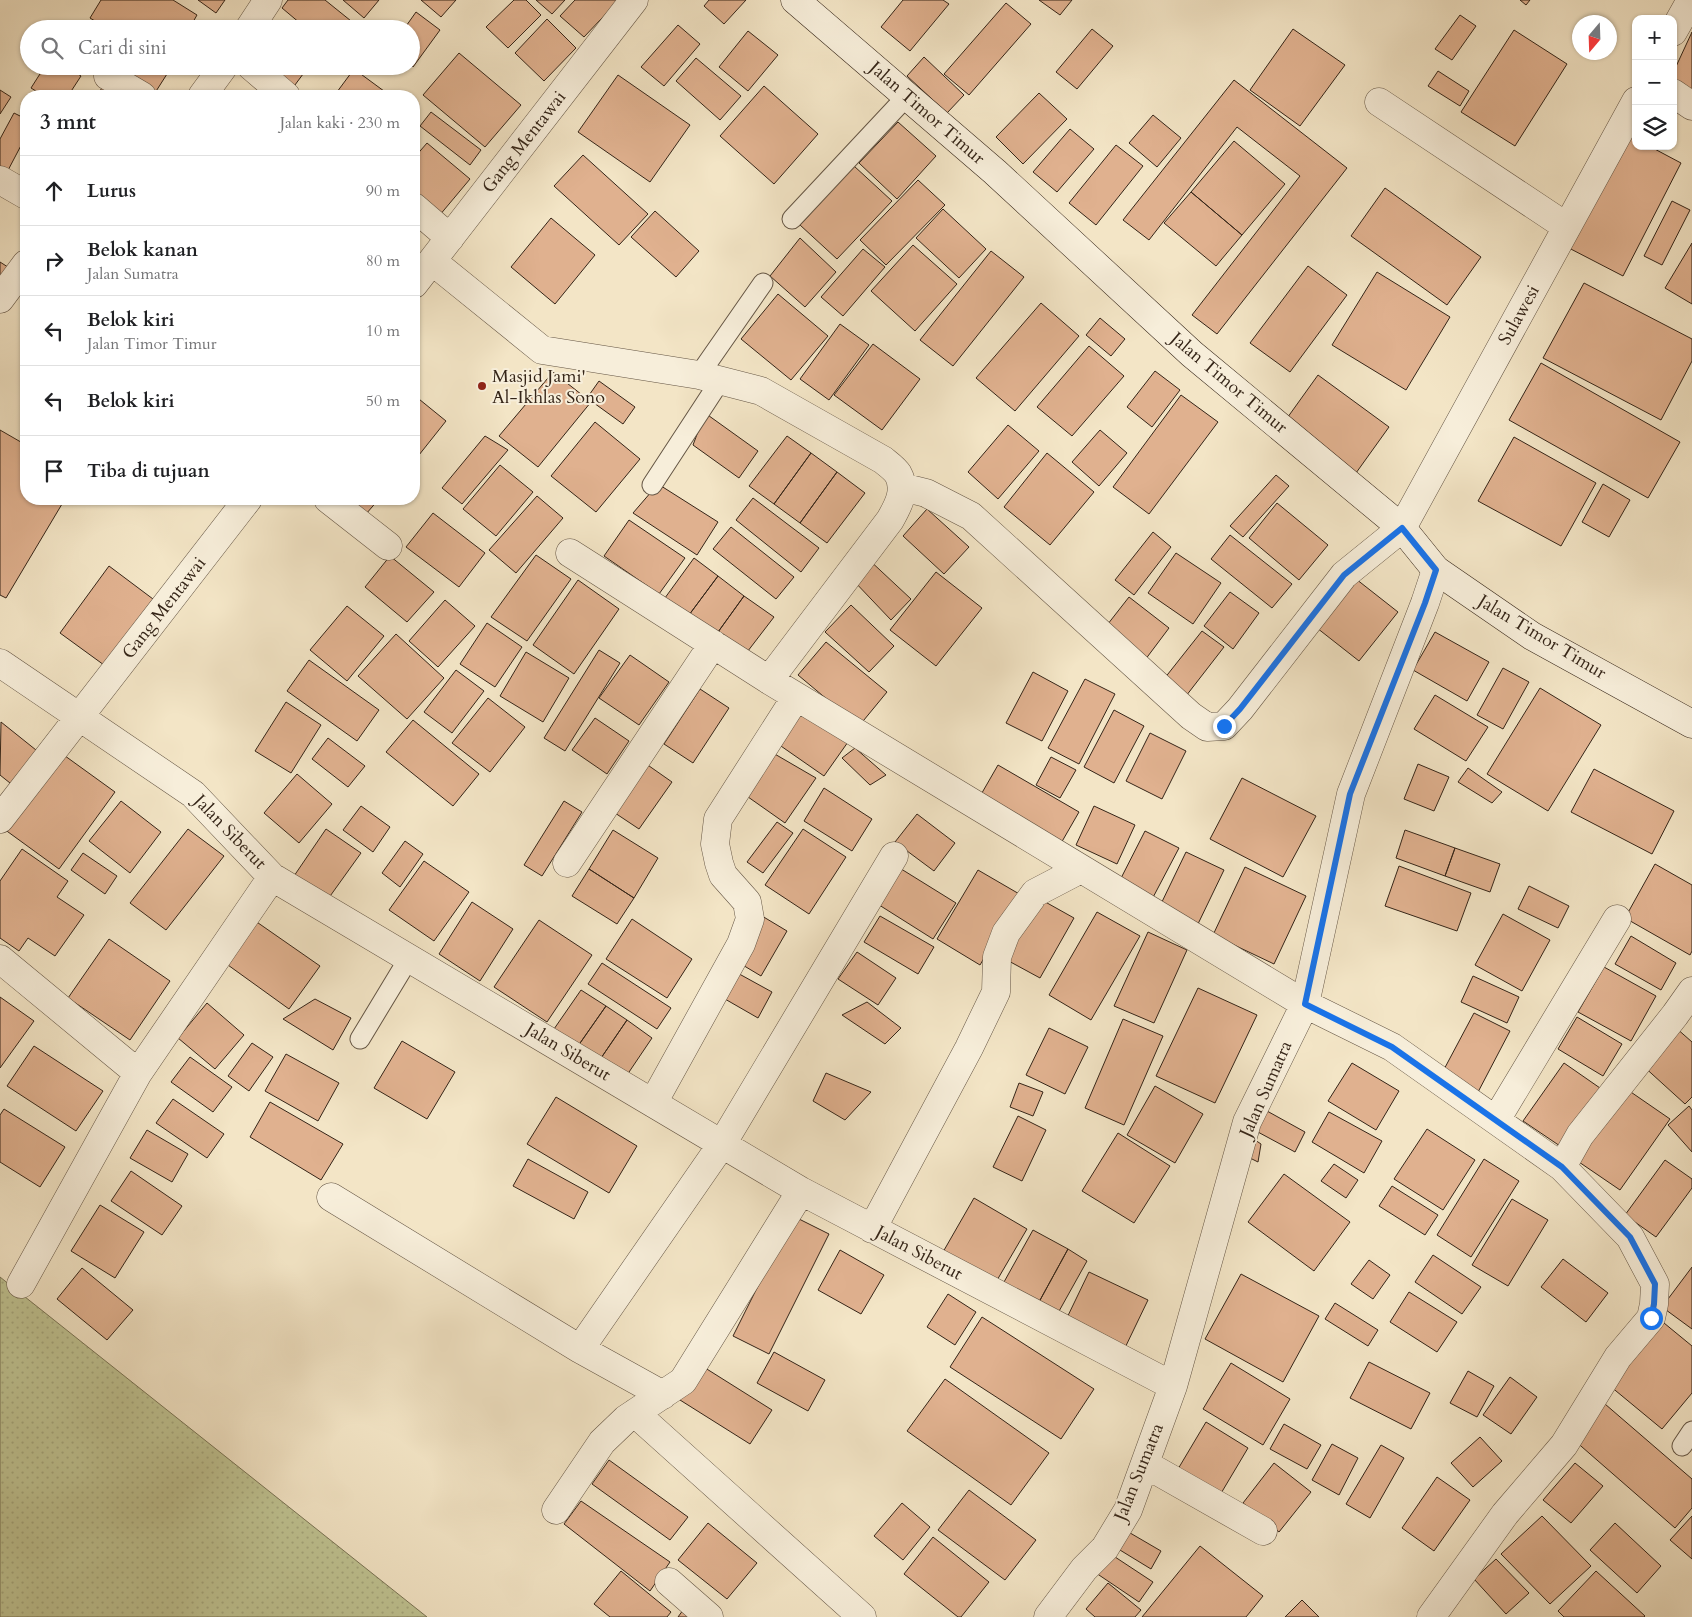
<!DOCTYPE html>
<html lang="id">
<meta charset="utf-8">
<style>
:root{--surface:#fff;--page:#f2f2f2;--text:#202124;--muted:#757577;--line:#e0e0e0}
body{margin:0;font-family:Cardo,serif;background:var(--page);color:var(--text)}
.controls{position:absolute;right:15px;top:15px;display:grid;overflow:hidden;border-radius:10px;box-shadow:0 1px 4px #0004}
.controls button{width:45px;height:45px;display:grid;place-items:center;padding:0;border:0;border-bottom:1px solid var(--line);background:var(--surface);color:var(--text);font:25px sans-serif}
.compass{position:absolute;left:1572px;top:15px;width:45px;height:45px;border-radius:50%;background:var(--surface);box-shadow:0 1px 4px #0004;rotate:199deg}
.stop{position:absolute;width:15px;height:15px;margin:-11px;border:4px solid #1a73e8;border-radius:50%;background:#fff}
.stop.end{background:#1a73e8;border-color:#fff;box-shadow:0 1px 5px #0008}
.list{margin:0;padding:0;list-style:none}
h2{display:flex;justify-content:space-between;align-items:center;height:65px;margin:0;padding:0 20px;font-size:21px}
h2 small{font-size:16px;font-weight:400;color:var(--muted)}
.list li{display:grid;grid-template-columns:32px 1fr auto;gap:15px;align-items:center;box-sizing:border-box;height:70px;padding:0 20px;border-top:1px solid var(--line)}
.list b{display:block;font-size:19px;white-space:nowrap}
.list p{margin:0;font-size:16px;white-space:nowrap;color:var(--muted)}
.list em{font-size:16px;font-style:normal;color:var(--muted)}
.icon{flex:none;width:28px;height:28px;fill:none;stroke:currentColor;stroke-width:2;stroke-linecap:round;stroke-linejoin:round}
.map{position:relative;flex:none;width:1692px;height:1617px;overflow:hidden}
.search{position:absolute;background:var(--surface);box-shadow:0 1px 4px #0004;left:20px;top:20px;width:400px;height:55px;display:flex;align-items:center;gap:12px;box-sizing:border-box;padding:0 18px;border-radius:28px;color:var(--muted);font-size:19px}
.panel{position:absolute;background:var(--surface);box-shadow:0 1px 4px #0004;left:20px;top:90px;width:400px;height:415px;border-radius:20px}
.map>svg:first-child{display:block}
</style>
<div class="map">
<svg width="1692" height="1617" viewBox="0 0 1692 1617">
<defs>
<pattern id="grass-dots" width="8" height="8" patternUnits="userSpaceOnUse" patternTransform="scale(1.25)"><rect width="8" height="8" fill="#bfc392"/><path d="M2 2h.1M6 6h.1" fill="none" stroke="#a5a77d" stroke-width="1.8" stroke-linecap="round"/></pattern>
</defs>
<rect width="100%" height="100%" fill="#f3e5c6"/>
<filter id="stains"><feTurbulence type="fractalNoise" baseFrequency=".004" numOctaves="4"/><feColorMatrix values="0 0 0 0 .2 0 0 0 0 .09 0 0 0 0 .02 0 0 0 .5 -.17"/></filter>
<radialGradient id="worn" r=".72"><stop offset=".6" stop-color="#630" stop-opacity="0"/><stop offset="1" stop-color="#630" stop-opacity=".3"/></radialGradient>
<path fill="url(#grass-dots)" stroke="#7a7455" d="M0,1277l427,340h-427z"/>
<path fill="#e0b18f" stroke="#352518" d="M101,0h72l24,15 -8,14h-81l-18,-11z
M198,0h27l-9,13z
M288,0h37l36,29h-54l-25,-21z
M343,0h36l-15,18z
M421,0h35l-15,17z
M514,0h12l15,15 -33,33 -22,-21z
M536,0h29l-13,14z
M575,0h44l-35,37 -24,-21z
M709,0h37l-22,24 -20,-18z
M903,0h40l6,4 -39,47 -29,-24z
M1039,0h33l-12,15z
M1520,0h10l-4,5z
M1006,3l25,21 -62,71 -25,-21z
M416,12l24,18 -27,37 -2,-2v-36h-7z
M1460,15l16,11 -24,34 -17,-11z
M547,19l29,29 -32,33 -29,-28z
M678,25l22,19 -36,42 -23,-19z
M1092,29l21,17 -36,43 -21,-17z
M1293,29l52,36 -45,61 -50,-36z
M1514,30l53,34 -52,82 -54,-34z
M748,31l30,24 -30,36 -29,-24z
M1692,32v62l-19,-11v-10z
M459,53l62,52 -36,42 -62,-52z
M924,57l40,38 -17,18 -40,-37z
M696,58l45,38 -21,24 -44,-39z
M45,66h21l15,10 -13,20h-24l-13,-8z
M111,66h44l12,8 -14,22z
M270,66h39l-20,27z
M354,69l34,25 -2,2h-52z
M1438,71l31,20 -9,15 -32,-20z
M618,75l72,50 -40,57 -72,-50z
M1234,80l113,88 -130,166 -25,-19 108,-139 -63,-49 -88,113 -26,-20z
M103,86l16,10h-22z
M764,86l54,48 -44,50 -54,-48z
M0,90l11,7 -11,17z
M1039,93l28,26 -44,45 -27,-27z
M431,112l50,38 -11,15 -50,-39z
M14,113l12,6v17l-21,40 -5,-2v-35z
M1153,115l28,23 -24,29 -28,-24z
M898,122l38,34 -39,43 -38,-36z
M1070,129l24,20 -37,43 -24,-20z
M1623,133l13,6v7h13l32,17 -58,113 -58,-30z
M1234,141l51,43 -43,51 -51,-43z
M427,143l43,36 -31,37 -25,-20v-38z
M1116,145l27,21 -47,59 -27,-22z
M583,155l65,59 -29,31 -65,-59z
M854,166l38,35 -55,58 -37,-34z
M918,180l27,25 -59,60 -26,-25z
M1385,188l96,69 -34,48 -96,-69z
M1191,192l51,43 -26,31 -52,-43z
M1672,201l18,9 -28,55 -18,-9z
M943,209l43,40 -27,29 -43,-40z
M655,211l44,40 -23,26 -45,-40z
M551,218l44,37 -40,49 -44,-37z
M800,238l36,34 -31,35 -35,-31z
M1692,243v61l-27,-16z
M913,245l44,39 -42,47 -44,-40z
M863,249l22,18 -42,49 -22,-19z
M991,251l33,26 -71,89 -33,-26z
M0,262l11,7 -11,17z
M1308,266l39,29 -57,77 -40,-29z
M1377,272l73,45 -44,73 -74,-45z
M1584,283l108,56v22l-31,59 -118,-62z
M778,294l50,42 -37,44 -50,-41z
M1041,303l38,33 -64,75 -39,-33z
M1100,318l25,21 -14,17 -25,-21z
M840,324l29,21 -40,55 -29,-21z
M873,344l47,35 -38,51 -48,-35z
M1089,346l35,30 -52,60 -35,-29z
M1541,363l139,79 -32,56 -139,-78z
M1155,371l25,19 -28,37 -25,-20z
M553,372l38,30 -53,65 -39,-31z
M1318,375l71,52 -33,46 -71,-52z
M599,381l36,26 -12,17 -36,-26z
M414,395l32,26 -31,39 -1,-1z
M1181,395l37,27 -69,92 -36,-27z
M705,413l53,38 -19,27 -46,-33z
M595,422l45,37 -44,53 -45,-36z
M1008,425l31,26 -41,48 -30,-27z
M0,430l26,15v54h39l-59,99 -6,-3z
M1100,430l27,23 -28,33 -27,-24z
M485,436l23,14 -46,54 -20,-16z
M787,436l24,17 -37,51 -25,-18z
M1514,437l82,46 -35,63 -83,-45z
M811,453l26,19 -37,51 -26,-19z
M1047,453l47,39 -44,53 -46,-38z
M500,465l33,27 -37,44 -33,-27z
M837,472l28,21 -38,50 -27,-20z
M1276,475l13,11 -46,51 -13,-11z
M658,484l60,38 -21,33 -64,-42z
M1603,484l27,16 -21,37 -27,-15z
M537,496l26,22 -47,55 -27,-23z
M753,498l66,50 -18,24 -65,-52z
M347,499h32l-13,15z
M1277,503l51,42 -29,35 -50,-42z
M927,509l42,38 -25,27 -41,-38z
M433,513l52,40 -26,34 -53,-40z
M629,520l56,38 -26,36 -55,-38z
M731,527l63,50 -18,22 -63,-50z
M1153,532l18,15 -37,48 -19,-15z
M1230,535l62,49 -20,24 -61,-49z
M1176,553l45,30 -28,41 -45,-31z
M536,555l35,24 -44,62 -36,-24z
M390,556l44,36 -27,30 -42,-35z
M866,557l45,42 -20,21 -39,-41z
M694,558l24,18 -32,43 -24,-17z
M109,566l44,33 -49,66 -44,-32z
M936,572l46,36 -46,58 -46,-36z
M718,576l26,20 -31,43 -27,-20z
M1356,579l42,33 -39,49 -42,-33z
M578,580l41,29 -45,65 -41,-29z
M1230,592l29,21 -26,36 -29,-23z
M744,596l30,21 -33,43 -28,-21z
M1129,597l40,31 -24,32 -41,-31z
M445,600l30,26 -37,41 -29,-26z
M851,605l43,41 -25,26 -44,-40z
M347,606l37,30 -37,45 -37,-31z
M487,623l35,24 -27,40 -35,-23z
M1202,631l22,16 -38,49 -22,-17z
M1435,632l54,30 -22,39 -54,-31z
M396,634l48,44 -37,41 -49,-43z
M826,642l61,50 -28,34 -61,-51z
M599,650l21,13 -55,88 -21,-13z
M526,652l43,26 -26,44 -43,-26z
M630,655l39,27 -30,43 -40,-27z
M309,660l70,50 -22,31 -70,-50z
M1503,668l26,14 -26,47 -26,-14z
M456,670l28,21 -32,42 -28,-21z
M1033,672l35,19 -26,50 -36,-18z
M1085,679l30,15 -36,70 -31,-16z
M1540,688l61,37 -53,86 -61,-37z
M700,689l29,19 -36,55 -29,-19z
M1435,695l53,32 -22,34 -52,-32z
M488,698l37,29 -35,45 -38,-29z
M286,702l35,23 -30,48 -36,-22z
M1114,710l30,16 -30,57 -30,-16z
M802,711l46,31 -24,34 -46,-32z
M595,718l34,23 -22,33 -35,-24z
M413,720l66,54 -26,32 -67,-54z
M1,722l40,32 -26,33 -15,-12z
M1150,733l36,18 -24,48 -36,-18z
M328,738l37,28 -17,21 -36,-28z
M855,748l31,27 -16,10 -28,-27z
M61,753l54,39 -56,77 -55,-40z
M773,753l43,25 -31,45 -44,-31z
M1051,757l25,13 -16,28 -24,-13z
M642,761l30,21 -33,47 -30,-20z
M1418,764l31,13 -15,34 -30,-12z
M998,765l81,47 -19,33 -81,-47z
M1468,768l34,24 -10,11 -34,-21z
M1594,769l80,42 -22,43 -81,-42z
M297,774l35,30 -33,39 -35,-30z
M1242,778l74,38 -33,61 -73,-38z
M824,788l48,31 -20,32 -48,-30z
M121,801l40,31 -31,41 -41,-32z
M564,801l18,11 -40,64 -18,-11z
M361,806l29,21 -17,25 -30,-22z
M1094,806l41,19 -18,39 -41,-19z
M917,814l38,29 -21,28 -39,-29z
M777,822l16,11 -30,40 -16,-11z
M188,829l36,27 -58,74 -36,-27z
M326,829l35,24 -33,46 -34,-23z
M803,829l43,28 -37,57 -44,-29z
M613,830l45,28 -24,40 -45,-29z
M1405,830l50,18 -10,28 -49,-18z
M1145,831l34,17 -30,57 -33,-17z
M405,841l18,13 -23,33 -18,-14z
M1455,848l45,16 -10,28 -45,-16z
M22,849l46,32 -11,16 27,18 -29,41 -27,-18 -9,13 -19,-13v-57z
M1186,852l38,18 -27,56 -38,-18z
M83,853l34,23 -12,18 -34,-24z
M424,861l45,31 -35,49 -45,-31z
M1655,864l37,21v66l-2,4 -65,-37z
M1399,866l72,27 -14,38 -72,-25z
M898,867l58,36 -23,36 -57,-36z
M1245,867l61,29 -32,68 -61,-29z
M589,869l45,29 -17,26 -45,-28z
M978,870l43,25 -41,70 -43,-26z
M1529,886l40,20 -11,22 -40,-19z
M1040,899l34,19 -34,60 -35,-19z
M472,902l41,27 -33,52 -41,-27z
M1097,912l43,24 -49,84 -42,-25z
M1503,914l47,26 -28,51 -47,-26z
M762,916l25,15 -26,45 -25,-15z
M880,916l54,31 -16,27 -54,-32z
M251,918l69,48 -31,43 -68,-49z
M632,919l60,40 -25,39 -61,-39z
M539,920l53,35 -45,67 -53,-35z
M1148,932l39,18 -33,73 -40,-17z
M1631,936l45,27 -15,27 -46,-26z
M109,939l61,42 -40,59 -62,-42z
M857,952l39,26 -18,27 -40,-26z
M602,963l69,45 -14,21 -69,-45z
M1604,967l52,29 -25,45 -53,-29z
M732,970l40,22 -14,26 -40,-23z
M1473,976l46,21 -12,26 -46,-21z
M1198,988l59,27 -42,88 -59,-27z
M581,990l25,16 -28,40 -24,-17z
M0,997l34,24 -34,47z
M315,999l36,19 -18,32 -50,-31z
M867,1002l34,26 -16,16 -43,-29z
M207,1003l37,32 -29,34 -37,-31z
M606,1006l21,14 -28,41 -21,-15z
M1474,1013l36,18 -33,63 -36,-19z
M1577,1017l45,27 -19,32 -45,-27z
M1123,1019l40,17 -39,89 -39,-17z
M627,1020l25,18 -27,40 -26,-17z
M1675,1027l17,15v55l-7,7 -44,-40z
M1049,1028l39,19 -23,47 -39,-19z
M402,1041l53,31 -28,47 -53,-31z
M252,1043l21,14 -24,34 -21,-15z
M34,1046l69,45 -27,40 -69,-45z
M286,1054l53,29 -21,38 -53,-30z
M190,1057l42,30 -19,25 -42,-30z
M1352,1063l47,28 -23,39 -48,-29z
M1564,1063l36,25 -40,58 -37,-25z
M826,1073l45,19 -26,28 -32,-19z
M1019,1083l24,9 -10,24 -23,-9z
M1155,1086l48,28 -28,49 -48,-28z
M1625,1088l45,31 -50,71 -44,-30z
M556,1097l81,49 -28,47 -82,-49z
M173,1099l51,35 -17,24 -51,-35z
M270,1102l73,42 -22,36 -71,-43z
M1689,1106l3,4v42l-24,-27z
M4,1109l61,38 -25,40 -40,-25v-47z
M1267,1111l38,21 -10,20 -39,-21z
M1329,1112l53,29 -18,32 -52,-31z
M1018,1116l28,14 -24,51 -29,-14z
M1427,1129l48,31 -32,50 -49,-31z
M147,1130l41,24 -16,28 -42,-24z
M1118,1133l52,33 -36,57 -52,-32z
M1252,1138l9,6 -3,18 -12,-6z
M528,1159l60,33 -14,27 -61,-33z
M1484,1159l35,22 -48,76 -34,-22z
M1665,1160l27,19v9l-36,49 -31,-22z
M1334,1164l24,16 -12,18 -25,-17z
M131,1171l51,35 -20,29 -51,-34z
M1284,1174l66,48 -36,49 -66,-49z
M1392,1186l46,29 -13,20 -46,-29z
M974,1198l53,31 -31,53 -53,-30z
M1512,1199l36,21 -40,66 -36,-21z
M100,1205l44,27 -29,46 -44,-27z
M793,1216l36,18 -60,120 -36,-18z
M1033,1230l35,19 -29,53 -35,-20z
M1068,1249l19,12 -29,52 -19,-11z
M840,1250l44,25 -23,39 -43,-24z
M1433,1255l48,32 -19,27 -47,-32z
M1563,1259l45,34 -22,29 -45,-35z
M1369,1260l21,15 -17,24 -22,-15z
M1692,1267v62l-30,-22z
M82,1268l51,42 -26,30 -50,-41z
M1089,1272l59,28 -26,54 -59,-28z
M1241,1274l78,42 -36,66 -78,-43z
M1409,1292l48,30 -20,30 -47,-30z
M948,1294l28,18 -21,33 -28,-18z
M1335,1303l43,27 -10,16 -43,-27z
M982,1317l112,72 -33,50 -111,-72z
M1664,1323l28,23v47l-30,36 -52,-43z
M774,1352l51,28 -17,31 -51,-28z
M1369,1362l61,31 -19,36 -61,-31z
M1231,1363l59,36 -27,46 -60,-36z
M702,1366l70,44 -22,34 -70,-44z
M1468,1371l26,15 -17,31 -27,-14z
M1510,1377l27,20 -26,37 -28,-19z
M945,1379l104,74 -38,52 -104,-74z
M1605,1404l87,75v29l-17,20 -101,-88z
M1206,1422l42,26 -28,47 -42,-26z
M1284,1424l37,21 -14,24 -37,-20z
M1480,1437l22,24 -29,26 -22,-24z
M1332,1444l26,14 -19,37 -27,-15z
M1381,1445l23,13 -34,60 -24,-14z
M609,1460l79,57 -18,23 -78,-56z
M1274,1463l37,29 -32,40 -36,-29z
M1575,1463l28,23 -32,37 -28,-23z
M1437,1477l33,23 -36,51 -32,-23z
M969,1490l67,50 -31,40 -67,-50z
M581,1501l89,61 -20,29 -86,-67z
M902,1503l28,24 -27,33 -29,-24z
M1542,1516l49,50 -41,38 -49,-50z
M1692,1516v43l-22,-19z
M708,1523l49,40 -30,36 -49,-39z
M1615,1523l46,43 -24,27 -47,-43z
M1125,1530l36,21 -10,18 -36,-22z
M933,1537l56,45 -28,35h-3l-54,-43z
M1200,1546l63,50 -17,21h-104z
M1109,1553l44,29 -14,20 -43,-29z
M1496,1559l33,34 -23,21 -32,-35z
M621,1571l50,41 -4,5h-57l-16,-13z
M1596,1571l49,45 -1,1h-80l-6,-6z
M1108,1583l33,27 -6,7h-40l-9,-8z
M1302,1600l17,17h-34z
M686,1606l14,11h-22z"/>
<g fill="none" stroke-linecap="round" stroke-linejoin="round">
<g stroke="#645544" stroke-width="21">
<path id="lane" d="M792,219l115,-123
M699,375l64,-92
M652,485l68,-104
M360,1039l49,-81
M1682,1446l10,-15"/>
</g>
<g stroke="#645544" stroke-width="29">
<path id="street" d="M249,29l19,-29
M1673,32l18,-32
M251,66l35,30
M108,76l34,20
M1673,93l19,13
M202,96l22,-30
M1379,102l188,125
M0,180l26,15
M414,207l36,31
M432,261l110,89 157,25 62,16 122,69c5,4 12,9 15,14 9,16 0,32 -8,46l-121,160 536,324 87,43 170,120 68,70 25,47 -1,20 -3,14 -33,39 -54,88 -59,69 -74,103
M414,284l220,-284
M0,299l26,-35
M902,487l24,6 45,23 220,200 16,11 17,-1 16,-17 104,-134 58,-47 234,-427
M328,499l60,47
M570,553l199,127
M0,663l193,131 79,83 529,314 372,195
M0,819l248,-320
M567,863l146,-219
M0,959l138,114
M653,1103l88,-159 9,-25 -3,-17 -24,-27 -4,-12 -4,-19 3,-25 78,-122
M1496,1120l121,-201
M1562,1167l18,-32 95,-120 17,-24
M331,1197l249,152 83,46
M872,1229l97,-181 27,-56 1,-35 9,-24 29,-40 46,-24
M21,1284l117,-211 134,-196
M580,1349l142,-205 172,-288
M635,1413l227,204
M1145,1464l118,67
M556,1510l46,-68 24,-23 57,-38 118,-190
M669,1582l40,35
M1048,1617l36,-48 21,-21 23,-38 45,-124 74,-264 58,-118 46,-210 74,-191 11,-33"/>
</g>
<g stroke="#352518" stroke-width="29">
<path id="secondary" d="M795,0l200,172 197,182 210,174 34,42 96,66 160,88"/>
</g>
<use href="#lane" stroke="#f7eeda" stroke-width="19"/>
<use href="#street" stroke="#f7eeda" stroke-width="28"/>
<use href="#secondary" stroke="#f7eeda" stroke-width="28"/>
</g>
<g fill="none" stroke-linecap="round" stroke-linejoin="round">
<path stroke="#1a73e8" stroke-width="6" d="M1224,726l16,-17 104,-134 58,-47 34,42 -11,33 -75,191 -45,210 87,43 170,120 68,70 25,47 -1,20 -3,14"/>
</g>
<circle fill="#8f2418" stroke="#f7eeda" stroke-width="2" cx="482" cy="386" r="5"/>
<g text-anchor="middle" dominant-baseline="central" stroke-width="4" stroke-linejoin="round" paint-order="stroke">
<g font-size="18" fill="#352518" stroke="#f7eeda">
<text transform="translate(927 113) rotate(41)">Jalan Timor Timur</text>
<text transform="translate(524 142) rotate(-52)">Gang Mentawai</text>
<text transform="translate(1519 315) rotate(-61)">Sulawesi</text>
<text transform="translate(1229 383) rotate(40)">Jalan Timor Timur</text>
<text transform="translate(164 608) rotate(-52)">Gang Mentawai</text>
<text transform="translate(1542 637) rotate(31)">Jalan Timor Timur</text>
<text transform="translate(230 832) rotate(46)">Jalan Siberut</text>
<text transform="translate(568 1052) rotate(31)">Jalan Siberut</text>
<text transform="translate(1266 1089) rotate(-66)">Jalan Sumatra</text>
<text transform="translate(919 1253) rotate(28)">Jalan Siberut</text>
<text transform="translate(1139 1472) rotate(-68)">Jalan Sumatra</text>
</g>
<g font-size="18" fill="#352518" stroke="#f7eeda" text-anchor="start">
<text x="492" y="376">Masjid Jami'<tspan x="492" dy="21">Al-Ikhlas Sono</tspan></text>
</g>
</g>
<rect width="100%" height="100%" filter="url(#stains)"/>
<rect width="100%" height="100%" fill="url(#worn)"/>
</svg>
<div class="controls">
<button>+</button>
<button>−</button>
<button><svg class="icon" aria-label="layers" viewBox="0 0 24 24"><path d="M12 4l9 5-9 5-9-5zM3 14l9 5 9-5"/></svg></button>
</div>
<svg class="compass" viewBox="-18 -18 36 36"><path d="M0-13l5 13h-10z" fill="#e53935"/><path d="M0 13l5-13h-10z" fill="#757577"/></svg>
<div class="stop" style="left:1651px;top:1318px"></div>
<div class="stop end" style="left:1224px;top:726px"></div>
<div class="search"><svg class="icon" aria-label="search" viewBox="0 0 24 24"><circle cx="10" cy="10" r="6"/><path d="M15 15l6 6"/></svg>Cari di sini</div>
<section class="panel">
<h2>3 mnt<small>Jalan kaki · 230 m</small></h2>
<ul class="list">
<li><svg class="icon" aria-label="ahead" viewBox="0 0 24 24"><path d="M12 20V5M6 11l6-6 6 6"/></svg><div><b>Lurus</b></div><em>90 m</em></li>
<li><svg class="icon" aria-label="right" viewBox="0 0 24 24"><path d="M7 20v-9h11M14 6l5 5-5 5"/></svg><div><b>Belok kanan</b><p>Jalan Sumatra</p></div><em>80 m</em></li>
<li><svg class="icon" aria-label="left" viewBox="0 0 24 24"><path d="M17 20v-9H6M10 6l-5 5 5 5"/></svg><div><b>Belok kiri</b><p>Jalan Timor Timur</p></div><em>10 m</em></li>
<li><svg class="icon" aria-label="left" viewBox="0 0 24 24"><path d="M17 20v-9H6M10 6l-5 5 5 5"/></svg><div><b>Belok kiri</b></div><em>50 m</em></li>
<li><svg class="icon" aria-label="arrive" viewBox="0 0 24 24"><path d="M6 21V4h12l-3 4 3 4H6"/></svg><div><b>Tiba di tujuan</b></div></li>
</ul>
</section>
</div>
